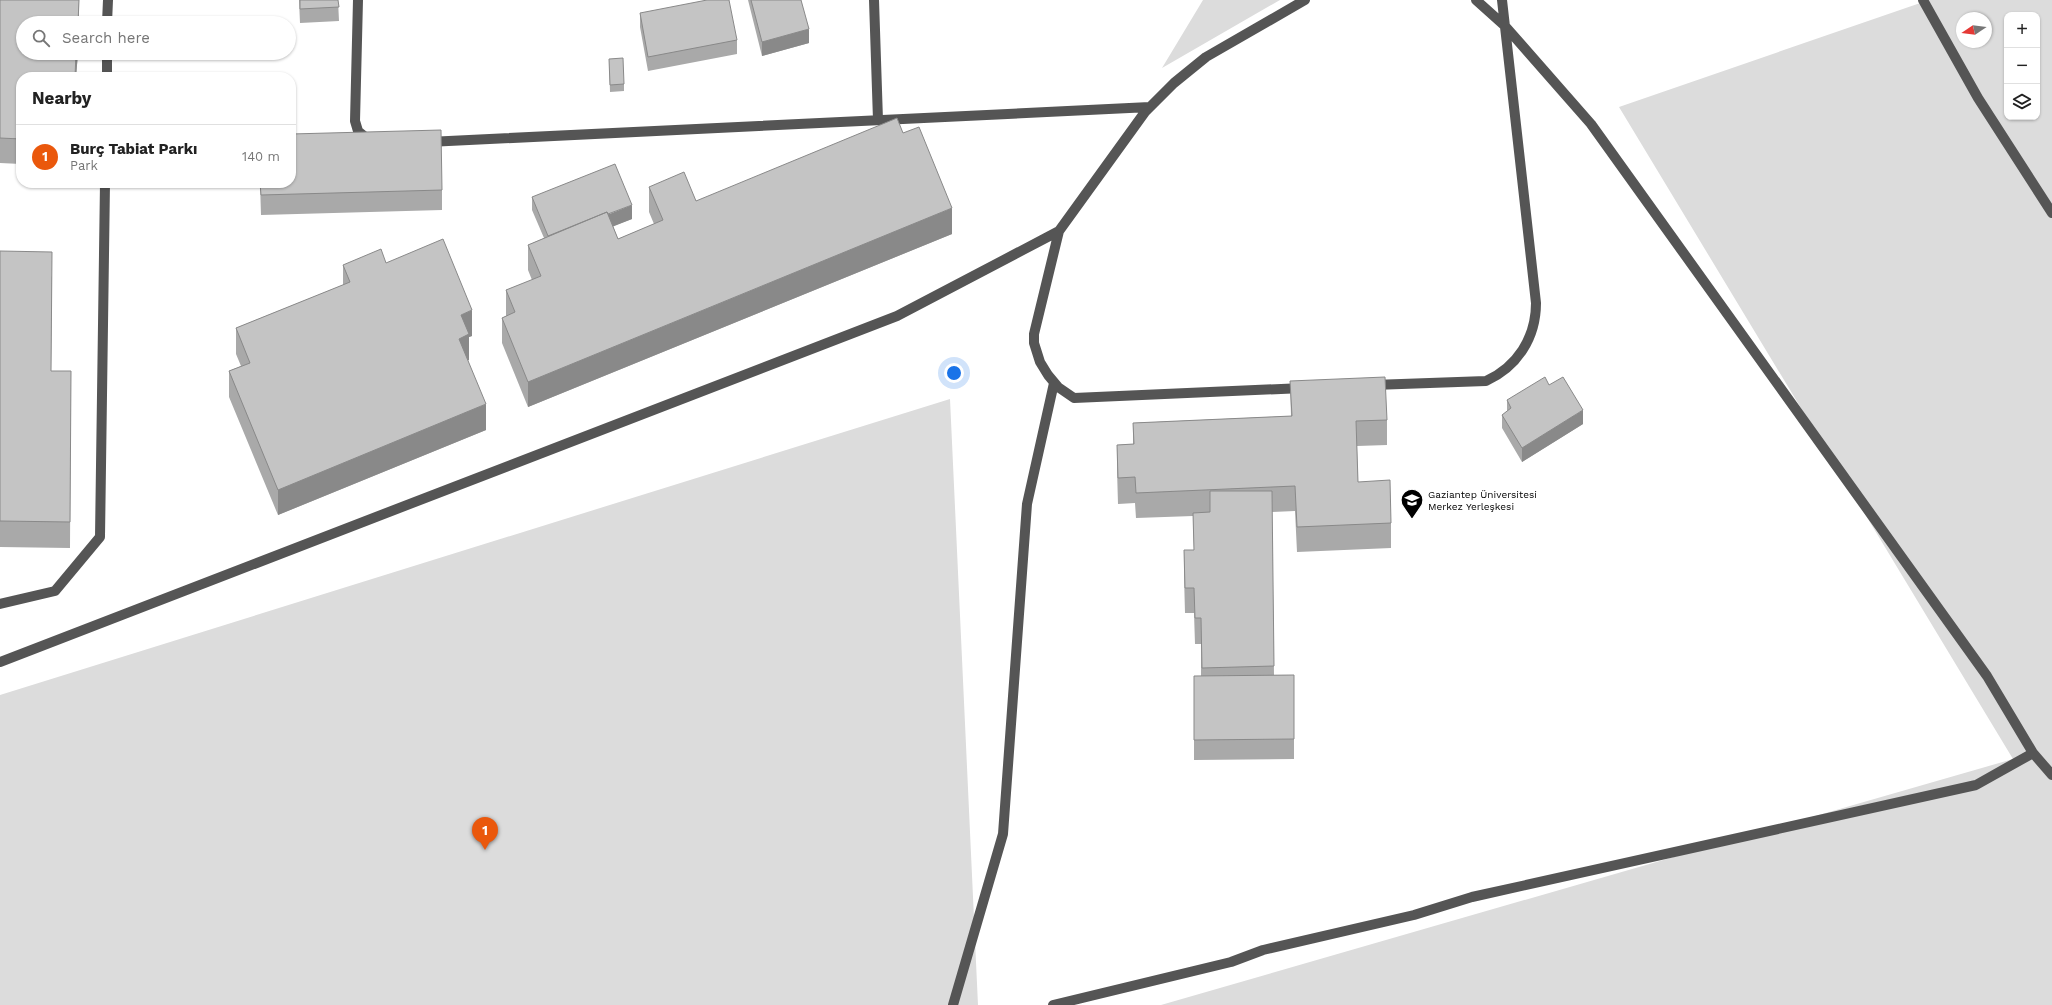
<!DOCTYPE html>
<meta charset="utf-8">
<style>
:root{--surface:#fff;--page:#f2f2f2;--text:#222;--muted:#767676;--line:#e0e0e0;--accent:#ea580c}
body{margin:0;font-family:"Work Sans",sans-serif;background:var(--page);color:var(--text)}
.controls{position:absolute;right:12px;top:12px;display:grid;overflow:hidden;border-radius:8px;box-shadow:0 1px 3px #0004}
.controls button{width:36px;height:36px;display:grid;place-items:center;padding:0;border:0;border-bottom:1px solid var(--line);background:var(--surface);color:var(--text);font:20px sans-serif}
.compass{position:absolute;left:1956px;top:12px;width:36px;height:36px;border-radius:50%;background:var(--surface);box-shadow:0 1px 3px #0004;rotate:257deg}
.you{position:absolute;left:954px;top:373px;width:14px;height:14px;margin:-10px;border:3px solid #fff;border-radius:50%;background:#1a73e8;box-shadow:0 0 0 6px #1a73e833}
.badge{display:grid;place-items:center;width:26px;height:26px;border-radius:50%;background:var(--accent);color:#fff;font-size:13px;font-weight:700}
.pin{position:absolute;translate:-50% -33px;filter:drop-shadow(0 1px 2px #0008)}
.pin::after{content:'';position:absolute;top:21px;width:14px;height:12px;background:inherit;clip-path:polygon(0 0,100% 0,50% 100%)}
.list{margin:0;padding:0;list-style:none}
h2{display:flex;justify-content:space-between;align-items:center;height:52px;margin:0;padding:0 16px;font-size:17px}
h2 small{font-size:13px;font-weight:400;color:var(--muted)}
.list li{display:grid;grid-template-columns:26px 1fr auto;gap:12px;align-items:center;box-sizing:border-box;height:64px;padding:0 16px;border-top:1px solid var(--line)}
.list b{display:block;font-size:15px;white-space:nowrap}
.list p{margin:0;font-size:13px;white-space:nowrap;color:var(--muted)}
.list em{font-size:13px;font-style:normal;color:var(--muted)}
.icon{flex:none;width:22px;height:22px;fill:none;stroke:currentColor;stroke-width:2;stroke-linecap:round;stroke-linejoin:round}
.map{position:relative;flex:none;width:2052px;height:1005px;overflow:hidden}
.search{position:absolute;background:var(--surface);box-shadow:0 1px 3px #0004;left:16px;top:16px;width:280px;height:44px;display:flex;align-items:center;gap:10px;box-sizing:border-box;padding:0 14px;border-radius:22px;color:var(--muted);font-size:15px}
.panel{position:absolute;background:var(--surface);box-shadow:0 1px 3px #0004;left:16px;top:72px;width:280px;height:116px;border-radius:16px}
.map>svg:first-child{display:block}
</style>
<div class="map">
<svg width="2052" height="1005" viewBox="0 0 2052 1005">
<rect width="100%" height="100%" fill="#fff"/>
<path fill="#dcdcdc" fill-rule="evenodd" d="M1203,0h77l-118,68z
M1929,0h123v1005h-891l852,-246 -394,-652zM2007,15h30v102h-30zM1962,18h24v24h-24z
M950,399l28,606h-978v-310z"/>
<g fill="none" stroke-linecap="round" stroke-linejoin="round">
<path stroke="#555" stroke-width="10" d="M358,0l-3,121 3,10 11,9
M874,0l4,120
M1476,0l29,26 86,98 396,552 46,77 19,22
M1923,0l55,98 74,115
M107,23l1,-23
M107,77v-24
M428,142l722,-35
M1373,385l113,-4c31,-14 50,-43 50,-78l-34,-303
M1303,388l-229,10 -16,-11 -10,-12 -8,-13 -6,-19v-9l25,-103 86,-119 29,-29 32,-26 99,-57
M0,604l55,-13 45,-54 5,-354
M0,662l897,-346 162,-85
M953,1005l50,-171 24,-330 27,-121
M1053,1005l178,-43 32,-12 151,-35 58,-18 504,-112 57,-32"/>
</g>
<path fill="#a9a9a9" d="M0,0h79v14l-56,39h55l-2,24h-55v87l-21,-1z
M299,0h39l1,21 -39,2z
M748,0h53l8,43 -47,13z
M640,13l97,27v14l-89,17 -8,-44z
M609,59l15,25v7l-14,1z
M903,133l49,101 -424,173 -26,-64v-25l4,-2v-26l26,-10 -4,-10v-25l16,-7 -12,-28v-13l100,22 -19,7 5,13 36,-15 -5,-12v-25l47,14z
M260,183h31l151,7v20l-181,5z
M0,251l52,26 -1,94h20l-1,177 -70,-1z
M386,263l86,73 -3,1v23h-2l19,70 -208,85 -49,-118v-26l12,-5 -5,-12v-26l107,-43v-20z
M1290,381l97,39v25l-30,1 1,36 33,41v25l-94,4 -2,-41 -23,1 2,163h20v84l-100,1v-84h7v-32h-6l-1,-31h-9l-1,-37v-26h10l-1,-34 -57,2 -1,-15 -17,1 -1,-34v-25l16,-1v-21l158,-7z
M1549,385l34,39 -61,38 -20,-34v-13l5,-4v-11z"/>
<path fill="#898989" d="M79,0v23h-1z
M809,29v14l-47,13v-14z
M76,53h2l-2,24h-1z
M632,205v14l-83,33v-14z
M952,208v26l-424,173v-25z
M472,310v26l-3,1v23l-10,4v-25l2,-24z
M486,404v26l-208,85v-25z
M1583,410v14l-61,38v-14z"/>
<path fill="#c4c4c4" stroke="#898989" d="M0,0h79l-1,23h-55v30h53l-1,24h-54v62l-21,-1z
M300,0h38l1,7 -39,2z
M707,0h22l8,40 -89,17 -8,-44z
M751,0h50l8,29 -47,13z
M623,58l1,26 -14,1 -1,-26z
M897,118l6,15 16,-6 33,81 -424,174 -26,-64 13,-6 -9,-22 35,-14 -13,-31 79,-33 11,27 45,-19 -14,-33 35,-15 12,29z
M441,130l1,60 -181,5 -1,-12h31v-49z
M615,164l17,41 -24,9 -1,-2 -59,24 -16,-39z
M443,239l29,71 -11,5 8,19 -10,5 27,65 -208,86 -49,-119 21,-8 -14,-35 114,-46 -7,-17 38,-16 5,14z
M0,251l52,1 -1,119h20l-1,151 -70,-1z
M1385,377l2,43 -31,1 2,61 32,-2 1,43 -94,4 -2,-41 -159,7 -1,-16 -17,1 -1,-33 17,-1 -1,-21 159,-7 -2,-35z
M1545,377l4,8 14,-8 20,33 -61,38 -20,-33 9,-7 -4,-8z
M1210,491h62l2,175 -72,2 -1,-50h-6l-1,-30h-9l-1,-38h10l-1,-37 17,-1z
M1294,675v64l-100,1v-64z"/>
<defs>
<g id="university-pin" transform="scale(1.15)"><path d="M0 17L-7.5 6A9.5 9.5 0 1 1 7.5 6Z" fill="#000" stroke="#fff"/><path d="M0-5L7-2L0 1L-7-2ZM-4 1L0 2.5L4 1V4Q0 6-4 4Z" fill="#fff"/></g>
</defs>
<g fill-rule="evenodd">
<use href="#university-pin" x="1412" y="500"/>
</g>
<g text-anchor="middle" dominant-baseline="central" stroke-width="3" stroke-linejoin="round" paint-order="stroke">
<g font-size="10" fill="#000" stroke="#fff" text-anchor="start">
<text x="1428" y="494">Gaziantep Üniversitesi<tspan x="1428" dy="12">Merkez Yerleşkesi</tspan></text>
</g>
</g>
</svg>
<div class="controls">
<button>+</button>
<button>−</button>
<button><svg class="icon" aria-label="layers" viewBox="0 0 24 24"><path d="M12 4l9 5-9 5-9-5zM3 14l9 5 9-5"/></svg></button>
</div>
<svg class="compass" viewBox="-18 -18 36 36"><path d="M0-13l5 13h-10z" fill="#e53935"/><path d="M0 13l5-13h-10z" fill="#767676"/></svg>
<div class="you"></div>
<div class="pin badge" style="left:485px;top:850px">1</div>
<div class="search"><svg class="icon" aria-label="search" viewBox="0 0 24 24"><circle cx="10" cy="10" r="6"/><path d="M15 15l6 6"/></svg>Search here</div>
<section class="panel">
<h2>Nearby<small></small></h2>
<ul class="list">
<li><span class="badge">1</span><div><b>Burç Tabiat Parkı</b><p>Park</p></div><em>140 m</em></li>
</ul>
</section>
</div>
